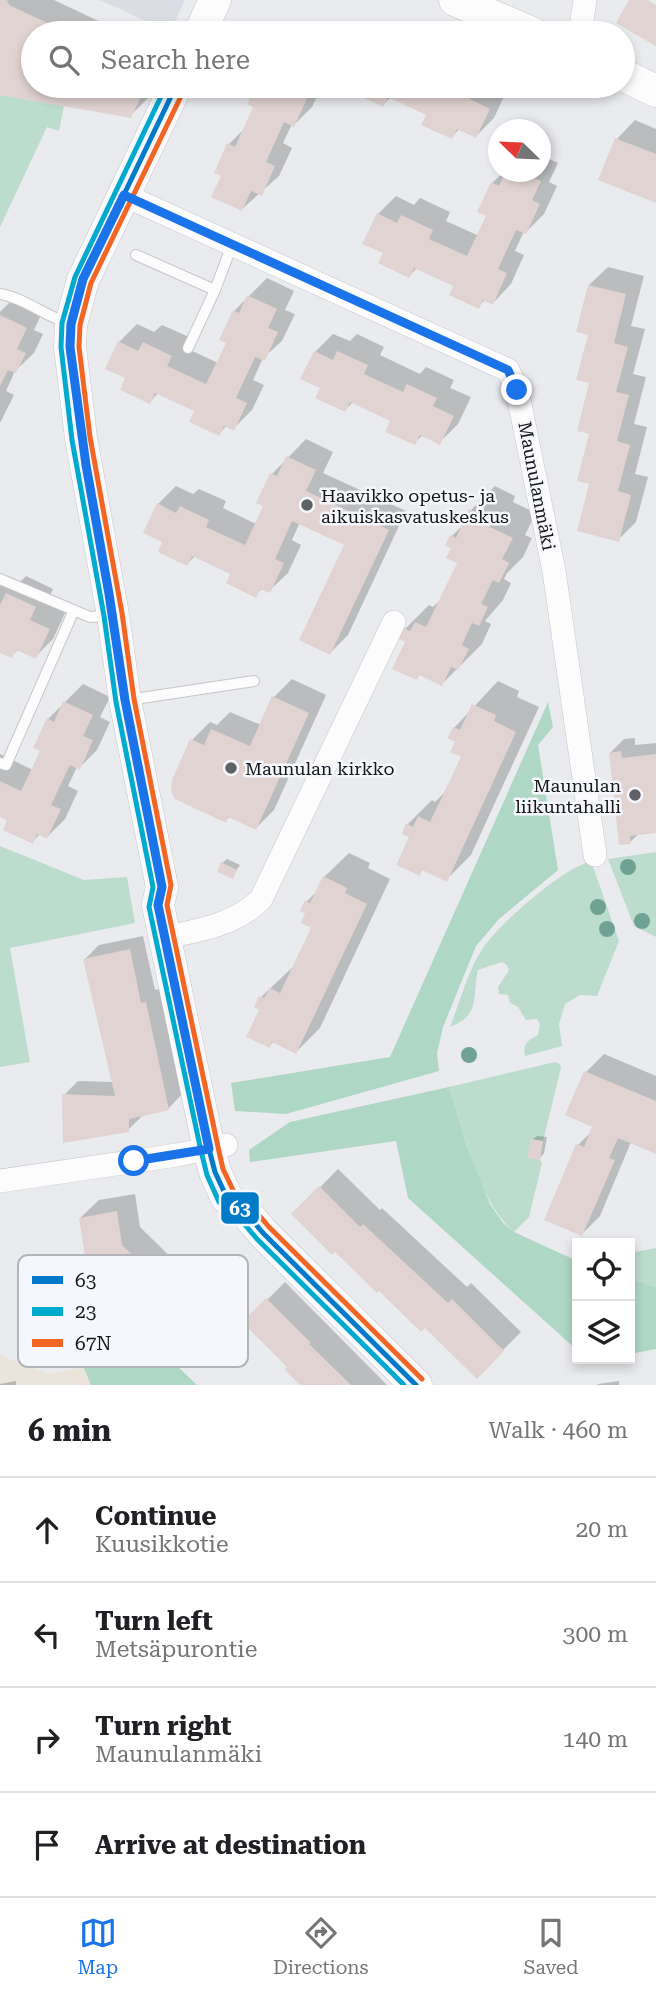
<!DOCTYPE html>
<meta charset="utf-8">
<style>
:root{--surface:#fff;--page:#f2f2f2;--text:#202124;--muted:#757577;--line:#e0e0e0;--accent:#1a73e8}
body{margin:0;font-family:"Roboto Serif",serif;background:var(--page);color:var(--text)}
.controls{position:absolute;right:21px;bottom:21px;display:grid;overflow:hidden;border-radius:0px;box-shadow:0 4px 10px #0003}
.controls button{width:63px;height:63px;display:grid;place-items:center;padding:0;border:0;border-bottom:2px solid var(--line);background:var(--surface);color:var(--text);font:35px sans-serif}
.compass{position:absolute;left:488px;top:119px;width:63px;height:63px;border-radius:50%;background:var(--surface);box-shadow:0 4px 10px #0003;rotate:293deg}
.stop{position:absolute;width:21px;height:21px;margin:-16px;border:5px solid #1a73e8;border-radius:50%;background:#fff}
.stop.end{background:#1a73e8;border-color:#fff;box-shadow:0 2px 7px #0008}
.list{margin:0;padding:0;list-style:none}
h2{display:flex;justify-content:space-between;align-items:center;height:91px;margin:0;padding:0 28px;font-size:30px}
h2 small{font-size:23px;font-weight:400;color:var(--muted)}
.list li{display:grid;grid-template-columns:46px 1fr auto;gap:21px;align-items:center;box-sizing:border-box;height:105px;padding:0 28px;border-top:2px solid var(--line)}
.list b{display:block;font-size:26px;white-space:nowrap}
.list p{margin:0;font-size:23px;white-space:nowrap;color:var(--muted)}
.list em{font-size:23px;font-style:normal;color:var(--muted)}
.icon{flex:none;width:38px;height:38px;fill:none;stroke:currentColor;stroke-width:2;stroke-linecap:round;stroke-linejoin:round}
.map{position:relative;flex:none;width:656px;height:1385px;overflow:hidden}
.search{position:absolute;background:var(--surface);box-shadow:0 4px 10px #0003;left:21px;right:21px;top:21px;height:77px;display:flex;align-items:center;gap:18px;box-sizing:border-box;padding:0 24px;border-radius:38px;color:var(--muted);font-size:26px}
.sheet{height:511px;background:var(--surface)}
nav{display:flex;justify-content:space-around;align-items:center;box-sizing:border-box;height:98px;border-top:2px solid var(--line);background:var(--surface);font-size:19px;color:var(--muted)}
nav a{display:grid;justify-items:center;gap:4px}
nav .on{color:var(--accent)}
.map>svg:first-child{display:block}
</style>
<div class="map">
<svg width="656" height="1385" viewBox="0 0 656 1385">
<rect width="100%" height="100%" fill="#eaebee"/>
<path fill="#dbdde5" d="M100,0h85l-15,32z"/>
<path fill="#ebe4db" d="M0,1355l49,19 36,-7 6,18h-91z"/>
<path fill="#bcdcce" d="M0,95l64,11 -5,25 -12,-4 -47,100z
M0,846l84,34 43,-3 8,46 -125,25 20,114 -30,5z
M656,852v85l-22,-11 -26,-67z
M591,861l28,80 -22,55 -17,-1 -15,9 -6,20 3,22 -37,10c-3,-13 3,-15 13,-21l2,-11 -3,-5 -11,1 -8,-13 -8,-4 -2,-8 -9,-1 -1,-7 11,-17 -2,-5 -5,-3 -24,8c-6,27 3,45 -28,57 10,-25 18,-57 33,-79 18,-26 79,-79 108,-87z
M555,1062l5,2 1,4 -18,73 -12,-1 -3,17 12,3 2,3 -13,54 -15,15c-34,-28 -52,-103 -65,-145z
M656,1248v39l-26,-9v-25z"/>
<path fill="#afd7c5" d="M548,702l5,25 -15,18 20,125 -59,49 -23,27 -33,81 -6,26 2,18 -153,43 -51,-3 -4,-28 159,-26z
M449,1087l18,60 23,57 13,19 11,9 63,29v89l-169,-152 -12,-57 -146,21 -1,-12 41,-28z
M73,1266l124,119h-106l-42,-101z
M630,1278l26,9v62l-26,5z"/>
<path fill="#0003" d="M0,0h54l70,33h-91v53h121l-6,12 -18,18 -130,-23z
M370,25l16,8h-24z
M393,28l11,5h-16z
M257,86h65l-10,21 -18,18 -2,-1 -9,19 9,5 -13,28 -37,33 -19,-34 6,-31 17,-17 10,-21 -7,-3z
M357,86h140l10,4 -13,28 -18,18 -16,-8 -8,9 -24,-23 -37,-17 -8,8 -29,-14z
M635,120l21,9v72l-55,-22 16,-40z
M540,155l18,8 -9,19 8,4 -13,28 -18,18 -2,-1 -9,20 9,4 -13,29 -18,19 -7,-4 -8,8 -22,-21 -39,-18 -8,8 -24,-24 -7,-38 18,-18 18,9 6,-7 30,14 -4,9 31,14 11,-20 4,-32 12,-11h36z
M608,267l36,9 -13,50 14,3 -12,45 13,3 -12,47 13,3 -12,47 13,3 -12,45 -18,18 -27,-57 -2,-198z
M267,278l27,13 -9,19 10,4 -13,27 -19,17 -10,22 11,5 -12,25 -18,18 -7,-3 -8,9 -22,-24 -38,-18 -9,10 -23,-24 -8,-36 18,-18 17,8 8,-7 27,12 -5,10 34,16 10,-21 6,-31z
M16,296l28,13 -10,21 9,4 -9,19 -19,18 -9,20 8,4 -14,28v-111z
M333,334l17,7 7,-7 27,13 -4,8 40,19 6,-7 28,13 -4,8 21,9 -13,27 -18,18 -17,-7 -9,8 -21,-23 -40,-18 -8,8 -23,-23 -7,-35z
M306,439l27,13 -10,21 83,38 -58,124 -18,18 17,-109 -47,-22 -8,18 9,5 -13,28 -19,18 -6,-3 -8,7 -22,-21 -38,-18 -8,8 -23,-23 -6,-37 18,-18 17,8 6,-5 27,12 -3,7 33,16 9,-19 7,-31z
M495,486l20,10 -2,6 23,11 -11,22 7,3 -9,19 -16,16 -3,6 7,4 -8,17 -18,21 6,3 -9,20 -40,40 -21,-10 -5,4 -11,-49 24,-24 4,2 8,-8 18,-37 -6,-15 -5,-2 4,-9 13,-13 6,-13z
M26,576l27,13 -6,13 19,9 -13,28 -18,18 -16,-8 -8,7 -11,-5v-71l15,7z
M292,679l34,16 -52,115 -18,18 -26,-12 -4,5 -34,-81 18,-18 7,3 13,-13 31,13 13,-28z
M498,681l21,10 -2,6 22,10 -68,148 -24,24 -23,-10 -5,5 -11,-50 24,-24 3,2 9,-9 19,-37 -9,-28z
M83,684l27,13 -10,20 10,5 -13,28 -18,18 -2,-1 -9,19 10,5 -13,28 -18,18 -7,-3 -8,8 -22,-23 -10,-4v-61l33,16 9,-20 6,-31z
M635,738v7l21,-2v88l-16,2 -10,9 -20,-89 14,-14z
M349,853l21,10 -2,5 22,11 -70,149 -24,24 -22,-11 -4,5 -9,-37 -5,-2 5,-10 34,-32 19,-38 -6,-15 -1,-11 11,-11 6,-13z
M227,859l13,6 -8,12 -10,-14z
M143,936l12,54 5,-1 22,105 -14,15 -26,7 -14,14 -64,-35 14,-14 35,1 -28,-123 14,-14z
M604,1054l52,22v76l-25,-10 -31,74 -18,18 -4,-89 15,-15 -7,-58z
M537,1136l10,1 -3,16 -4,5 -8,-18z
M338,1169l42,41 2,-2 85,79 4,-4 50,49 -44,44 -52,-51 -131,-111z
M135,1194l5,33 57,56 -25,26 -92,-91 19,-18z
M285,1282l102,103h-84l-14,-18 -44,-45z
M16,1381v4h-16v-1z
M619,1381v4h-22l1,-1z"/>
<path fill="#e1d3d2" d="M0,0h7l2,5 60,28h-36v53h113l-15,32 -131,-23z
M629,0h19l8,5v41l-40,-23z
M255,86h46l-2,5 9,5 -14,31 -10,-5 -18,40 9,4 -13,30 -11,-5 -9,20 -31,-14 10,-21 -7,-3 13,-30 8,4 18,-40 -6,-3z
M355,86h106l12,6 -3,7 20,10 -14,29 -19,-9 -5,10 -31,-14 5,-10 -38,-18 -5,10 -31,-15z
M615,138l41,16v49l-58,-23z
M505,172h15l21,9 -9,19 8,4 -14,30 -10,-4 -18,39 9,4 -14,32 -10,-5 -4,9 -30,-14 4,-9 -39,-18 -5,10 -31,-15 5,-10 -21,-9 15,-31 20,10 4,-8 32,15 -4,9 38,17 19,-40 -9,-4 14,-30 8,4z
M588,285l38,9 -12,49 14,4 -12,45 13,3 -12,46 13,4 -12,46 13,4 -12,47 -42,-11 12,-47 -12,-3 12,-47 -12,-3 12,-48 -13,-3 12,-45 -12,-3z
M247,295l30,14 -9,19 10,4 -13,29 -10,-4 -19,41 11,5 -13,28 -10,-5 -5,10 -30,-14 5,-11 -39,-18 -5,11 -30,-14 5,-12 -20,-9 13,-28 20,10 5,-9 29,14 -5,10 39,18 20,-41 -7,-3 14,-30 6,3z
M0,315l27,13 -10,21 9,4 -10,20 -8,-3 -8,16z
M314,351l19,9 4,-9 31,14 -4,9 39,18 4,-8 30,14 -4,8 21,10 -14,29 -20,-10 -5,10 -30,-13 5,-11 -40,-19 -5,10 -30,-14 5,-10 -20,-9z
M286,456l30,14 -10,21 83,39 -59,125 -31,-15 45,-95 -52,-24 -17,38 9,4 -14,30 -10,-4 -4,9 -30,-15 4,-9 -38,-18 -5,10 -29,-14 4,-10 -19,-9 14,-30 19,10 4,-7 29,14 -3,7 39,18 18,-39 -7,-3 14,-30 7,3z
M469,509l23,11 -2,7 23,11 -11,21 7,4 -10,20 -6,-3 -12,24 7,3 -9,19 -7,-3 -10,22 7,4 -11,21 -7,-3 -9,19 -23,-11 -2,5 -25,-11 13,-27 -6,-3 5,-11 6,3 5,-9 11,5 31,-64 -11,-5 5,-10 -6,-2 5,-11 6,3z
M6,593l30,14 -6,13 20,9 -14,30 -20,-9 -4,8 -12,-5v-48z
M272,696l37,17 -53,117 -28,-13 -2,6 -51,-24 -4,-8 1,-11 18,-41 14,6 7,-16 39,17z
M63,701l30,14 -10,21 10,4 -13,30 -10,-5 -19,40 10,4 -14,30 -10,-5 -4,10 -30,-14 4,-10 -7,-3v-36l21,10 19,-40 -7,-3 14,-30 7,4z
M472,704l24,11 -2,6 22,11 -69,150 -25,-12 -2,6 -24,-11 13,-28 -7,-3 4,-11 7,4 5,-11 12,6 31,-65 -11,-5 5,-10 -8,-4 6,-11 7,3z
M621,751l1,7 34,-4v79l-26,3 1,8 -12,1 -10,-92z
M221,862l16,8 -4,9 -16,-7z
M323,876l24,12 -2,5 22,11 -71,150 -24,-12 -2,6 -24,-11 13,-27 -5,-3 5,-11 5,2 6,-10 10,5 31,-65 -10,-5 4,-10 -5,-2 5,-11 5,3z
M130,949l11,54 5,-1 23,108 -40,9v13l-66,11 -1,-49 53,2 -32,-137z
M584,1071l72,30v53l-38,-16 -9,20 6,2 -33,76 -38,-16 32,-76 8,3 8,-20 -27,-12z
M531,1139l12,2 -3,19 -13,-3z
M319,1186l41,41 3,-3 85,79 4,-4 52,52 -27,28 -52,-51 -4,4 -42,-41 -2,2 -42,-41 -3,3 -41,-41z
M117,1211l5,34 59,57 -27,27 -68,-66 -7,-45z
M266,1298l45,45 -2,1 42,41h-51l-16,-16 3,-2 -45,-45z"/>
<g fill="none" stroke-linecap="round" stroke-linejoin="round">
<g stroke="#c6c7ca" stroke-width="12">
<path id="lane" d="M136,255l79,35
M0,294c24,4 45,22 68,29
M188,348l27,-58 17,-45
M0,579l90,38 22,-2
M128,700l126,-19
M0,763l6,2 68,-155"/>
</g>
<g stroke="#c6c7ca" stroke-width="24">
<path id="street" d="M580,33l5,-33
M124,195l384,175 9,20 37,181 41,284
M165,937c33,-6 72,-13 96,-38l133,-277
M0,1181l177,-26 49,-10"/>
</g>
<g stroke="#c6c7ca" stroke-width="33">
<path id="secondary" d="M455,0l77,33
M200,33l15,-33
M623,75l33,16
M176,86l-93,194 -12,44 -1,23 11,91 32,177 12,85 37,187 -4,18 51,244 6,23 12,26 19,15 17,20 153,152"/>
</g>
<use href="#lane" stroke="#fcfcfc" stroke-width="10"/>
<use href="#street" stroke="#fcfcfc" stroke-width="23"/>
<use href="#secondary" stroke="#fcfcfc" stroke-width="32"/>
<g stroke="#f5f7fd" stroke-width="10">
<path id="bus-1" d="M176,86l-93,194 -12,44 -1,23 11,91 32,177 12,85 37,187 -4,18 51,244 6,23 12,26 19,15 17,20 153,152"/>
</g>
<g stroke="#f5f7fd" stroke-width="10">
<path id="bus-2" d="M166,86l-91,191 -13,46 -1,24 11,93 32,176 12,86 37,185 -4,20 52,244 6,24 12,27 21,17 17,20 147,146"/>
</g>
<g stroke="#f5f7fd" stroke-width="10">
<path id="bus-3" d="M184,90l-93,193 -11,42 -1,22 11,90 32,176 12,86 37,186 -4,20 51,242 5,22 11,23 18,15 17,20 153,152"/>
</g>
<use href="#bus-1" stroke="#007ac9" stroke-width="5"/>
<use href="#bus-2" stroke="#00a9ce" stroke-width="5"/>
<use href="#bus-3" stroke="#f26522" stroke-width="5"/>
</g>
<g fill="#6fa292">
<circle cx="628" cy="867" r="8"/>
<circle cx="598" cy="907" r="8"/>
<circle cx="642" cy="921" r="8"/>
<circle cx="607" cy="929" r="8"/>
<circle cx="469" cy="1055" r="8"/>
</g>
<g fill="none" stroke-linecap="round" stroke-linejoin="round">
<path stroke="#1a73e8" stroke-width="9" d="M134,1161l75,-12 -51,-244 4,-18 -37,-187 -16,-106 -23,-129 -16,-118 1,-23 12,-45 41,-84 384,175 9,20"/>
</g>
<g fill="#606164" stroke="#f5f7fd" stroke-width="2.5">
<circle cx="307" cy="505" r="7"/>
<circle cx="231" cy="768" r="7"/>
<circle cx="635" cy="795" r="7"/>
</g>
<g text-anchor="middle" dominant-baseline="central" stroke-width="5" stroke-linejoin="round" paint-order="stroke">
<g font-size="18" fill="#161719" stroke="#f5f7fd">
<text transform="translate(537 486) rotate(79)">Maunulanmäki</text>
</g>
<g font-size="18" fill="#161719" stroke="#f5f7fd" text-anchor="start">
<text x="321" y="495">Haavikko opetus- ja<tspan x="321" dy="21">aikuiskasvatuskeskus</tspan></text>
<text x="245" y="768">Maunulan kirkko</text>
<text x="621" y="785" text-anchor="end">Maunulan<tspan x="621" dy="21">liikuntahalli</tspan></text>
</g>
</g>
<rect x="18" y="1255" width="230" height="112" rx="10" fill="#f5f7fd" stroke="#b2b4b9" stroke-width="2"/>
<rect x="32" y="1276" width="31" height="8" fill="#007ac9"/>
<rect x="32" y="1307" width="31" height="9" fill="#00a9ce"/>
<rect x="32" y="1339" width="31" height="8" fill="#f26522"/>
<g font-size="19" fill="#161719">
<text x="75" y="1287">63</text>
<text x="75" y="1318">23</text>
<text x="75" y="1350">67N</text>
</g>
<rect stroke="#f5f7fd" stroke-width="2.5" x="220" y="1191" width="40" height="34" rx="7" fill="#007ac9"/>
<g font-size="19" text-anchor="middle" font-weight="bold" fill="#fff">
<text x="240" y="1215">63</text>
</g>
</svg>
<div class="controls">
<button><svg class="icon" aria-label="locate" viewBox="0 0 24 24"><circle cx="12" cy="12" r="6"/><path d="M12 2v4M12 18v4M2 12h4M18 12h4"/></svg></button>
<button><svg class="icon" aria-label="layers" viewBox="0 0 24 24"><path d="M12 4l9 5-9 5-9-5zM3 14l9 5 9-5"/></svg></button>
</div>
<svg class="compass" viewBox="-18 -18 36 36"><path d="M0-13l5 13h-10z" fill="#e53935"/><path d="M0 13l5-13h-10z" fill="#757577"/></svg>
<div class="stop" style="left:134px;top:1161px"></div>
<div class="stop end" style="left:517px;top:390px"></div>
<div class="search"><svg class="icon" aria-label="search" viewBox="0 0 24 24"><circle cx="10" cy="10" r="6"/><path d="M15 15l6 6"/></svg>Search here</div>
</div>
<section class="sheet">
<h2>6 min<small>Walk · 460 m</small></h2>
<ul class="list">
<li><svg class="icon" aria-label="ahead" viewBox="0 0 24 24"><path d="M12 20V5M6 11l6-6 6 6"/></svg><div><b>Continue</b><p>Kuusikkotie</p></div><em>20 m</em></li>
<li><svg class="icon" aria-label="left" viewBox="0 0 24 24"><path d="M17 20v-9H6M10 6l-5 5 5 5"/></svg><div><b>Turn left</b><p>Metsäpurontie</p></div><em>300 m</em></li>
<li><svg class="icon" aria-label="right" viewBox="0 0 24 24"><path d="M7 20v-9h11M14 6l5 5-5 5"/></svg><div><b>Turn right</b><p>Maunulanmäki</p></div><em>140 m</em></li>
<li><svg class="icon" aria-label="arrive" viewBox="0 0 24 24"><path d="M6 21V4h12l-3 4 3 4H6"/></svg><div><b>Arrive at destination</b></div></li>
</ul>
</section>
<nav>
<a class="on"><svg class="icon" aria-label="map" viewBox="0 0 24 24"><path d="M3 6l6-2 6 2 6-2v14l-6 2-6-2-6 2zM9 4v14M15 6v14"/></svg>Map</a>
<a><svg class="icon" aria-label="directions" viewBox="0 0 24 24"><path d="M12 3l9 9-9 9-9-9zM9 14v-3h6M13 9l2 2-2 2"/></svg>Directions</a>
<a><svg class="icon" aria-label="saved" viewBox="0 0 24 24"><path d="M7 4h10v16l-5-4-5 4z"/></svg>Saved</a>
</nav>
